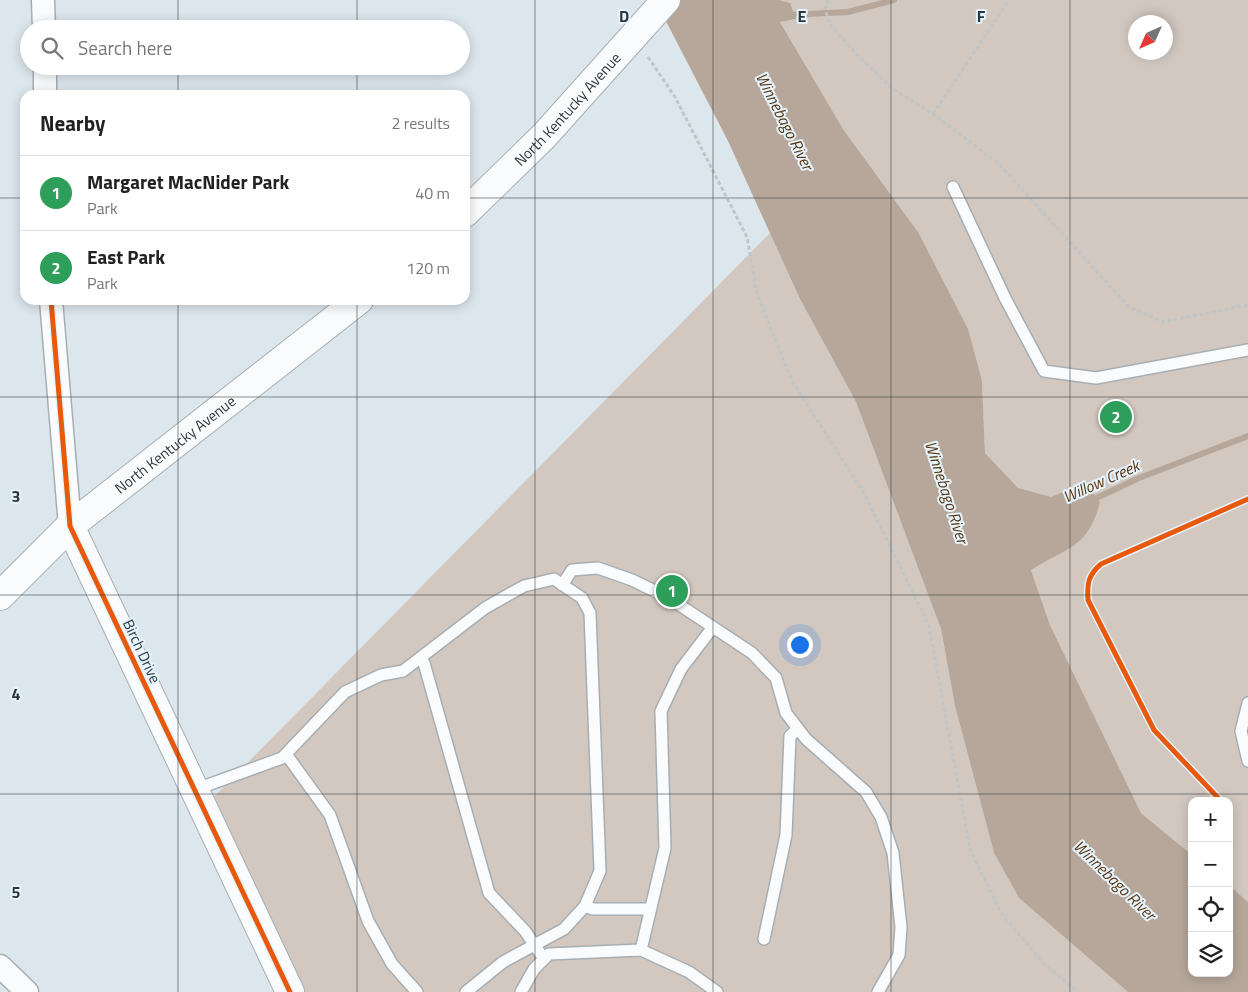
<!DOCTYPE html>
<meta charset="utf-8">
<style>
:root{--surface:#fff;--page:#f2f2f2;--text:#222;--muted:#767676;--line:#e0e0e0;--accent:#111827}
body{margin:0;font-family:"Titillium Web",sans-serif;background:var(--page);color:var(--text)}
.controls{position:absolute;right:15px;bottom:15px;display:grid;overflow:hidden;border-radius:10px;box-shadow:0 2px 12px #0003}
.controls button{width:45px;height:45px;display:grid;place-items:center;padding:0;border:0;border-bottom:1px solid var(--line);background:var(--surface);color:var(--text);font:25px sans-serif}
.compass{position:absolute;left:1128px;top:15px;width:45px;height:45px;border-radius:50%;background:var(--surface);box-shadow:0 2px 12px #0003;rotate:225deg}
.you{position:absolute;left:799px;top:644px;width:18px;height:18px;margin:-12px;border:4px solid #fff;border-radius:50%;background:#1a73e8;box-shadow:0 0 0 8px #1a73e833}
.badge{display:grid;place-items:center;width:32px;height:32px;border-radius:50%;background:var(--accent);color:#fff;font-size:16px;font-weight:700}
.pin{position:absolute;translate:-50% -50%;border:2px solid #fff;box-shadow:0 1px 5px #0006}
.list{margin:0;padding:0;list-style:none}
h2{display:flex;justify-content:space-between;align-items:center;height:65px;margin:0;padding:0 20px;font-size:21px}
h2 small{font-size:16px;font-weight:400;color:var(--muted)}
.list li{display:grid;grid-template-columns:32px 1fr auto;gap:15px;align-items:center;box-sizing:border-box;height:75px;padding:0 20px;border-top:1px solid var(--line)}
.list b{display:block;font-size:19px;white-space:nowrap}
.list p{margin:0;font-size:16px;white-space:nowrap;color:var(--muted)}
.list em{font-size:16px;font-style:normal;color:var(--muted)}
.icon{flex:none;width:28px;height:28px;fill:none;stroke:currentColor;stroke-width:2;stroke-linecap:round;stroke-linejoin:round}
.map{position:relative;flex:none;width:1248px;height:992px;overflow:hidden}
.search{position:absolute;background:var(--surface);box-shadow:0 2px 12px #0003;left:20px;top:20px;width:450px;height:55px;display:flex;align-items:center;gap:12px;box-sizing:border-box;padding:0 18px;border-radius:28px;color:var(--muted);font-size:19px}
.panel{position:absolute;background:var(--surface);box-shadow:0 2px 12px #0003;left:20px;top:90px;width:450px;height:215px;border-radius:15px}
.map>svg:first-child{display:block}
</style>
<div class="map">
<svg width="1248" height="992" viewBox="0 0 1248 992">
<rect width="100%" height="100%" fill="#dce6ed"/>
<path fill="#d2c8c0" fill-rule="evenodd" d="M779,0h469v902l-19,-17v-84h-37v54l-51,-42 -91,-188 -19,-55 -46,-117 -3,-72 -64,-149 -77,-106 -61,-104 15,-3zM1136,22h30v30h-30z
M770,233l31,68 55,101 85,227 14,77 39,147 25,45 109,94h-838l-88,-183z"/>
<path fill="#b6a79a" d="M655,0h124l11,3 6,16 -16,3 63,107 75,103 50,97 14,52 3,72 33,35 33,9 34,-14 15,19c-12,47 -33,45 -69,68l19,55 91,188 51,42v118h37v-88l19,17v90h-120l-109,-94 -25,-45 -39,-147 -14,-77 -85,-227 -56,-103 -72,-158z"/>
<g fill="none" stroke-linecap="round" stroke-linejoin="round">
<path stroke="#b6a79a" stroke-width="6" d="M787,15l61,-3 46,-12
M1090,501l49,-23 109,-42"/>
<g stroke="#a7aeb3" stroke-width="14">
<path id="service" d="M953,187l52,111 39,73 52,7 152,-28
M562,585l10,-15 26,-2 34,12 37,18 83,55 24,25 10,35 20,26 60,53 15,25 12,36 8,74 -2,28 -21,37
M421,658l3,5 65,230 36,38 19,28
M1248,703l-7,28 7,30
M286,754l44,61 38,106 24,43 25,28
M194,790l88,-32 63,-66 36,-17 22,-4 82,-63 39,-22 30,-7 28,19 8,15 10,258 -15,35 -21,23 -61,33 -37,30
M585,906l8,3h58
M764,939l22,-104 4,-99 8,-7
M641,950l24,-102 -4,-137 20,-42 32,-42
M521,992l13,-23 15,-15 92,-4 48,22 28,20"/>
</g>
<g stroke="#a7aeb3" stroke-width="25">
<path id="minor" d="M43,0l1,29
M45,66v29
M51,300l19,226
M0,966l27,26"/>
</g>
<g stroke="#a7aeb3" stroke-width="30">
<path id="tertiary" d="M70,526l220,466"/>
</g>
<g stroke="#a7aeb3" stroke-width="30">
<g id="secondary">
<path id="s1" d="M465,213l79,-77 122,-136"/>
<path id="s2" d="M0,596l70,-70 289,-226"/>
</g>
</g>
<path stroke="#c0c6c7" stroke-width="3" stroke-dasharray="4 2.5" stroke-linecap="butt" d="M828,0l-3,8 4,15 30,34 34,32 40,25 65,49 131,144 34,15 85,-17
M648,57l27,40 72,140 10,57 35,87 73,114 64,131 41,223 31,64 42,50 35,29
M933,114l76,-114"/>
<use href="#service" stroke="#fafbfc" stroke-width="11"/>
<use href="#minor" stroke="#fafbfc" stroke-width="22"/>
<use href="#tertiary" stroke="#fafbfc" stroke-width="28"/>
<use href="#secondary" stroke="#fafbfc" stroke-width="28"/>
<g stroke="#e5f4fe" stroke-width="8">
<path id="cycleway" d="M51,300l19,226 220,466
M1221,801l-67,-71 -66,-130c-1,-16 0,-25 13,-36l147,-65"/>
</g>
<use href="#cycleway" stroke="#e8590c" stroke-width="5"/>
</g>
<path fill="none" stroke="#2f363b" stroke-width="1" stroke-opacity="0.55" d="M178,0v29M357,0v29M535,0v992M713,0v992M891,0v992M1070,0v992M178,66v29M357,66v29M0,198h25M465,198h783M178,300v692M357,300v692M0,397h1248M0,595h1248M0,794h1248"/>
<g text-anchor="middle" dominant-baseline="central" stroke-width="4" stroke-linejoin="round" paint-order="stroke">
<g font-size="15" fill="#2f363b" stroke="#e5f4fe">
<text stroke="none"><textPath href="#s1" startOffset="146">North Kentucky Avenue</textPath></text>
<text stroke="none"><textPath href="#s2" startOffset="232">North Kentucky Avenue</textPath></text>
<text transform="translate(142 651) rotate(65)">Birch Drive</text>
</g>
<g font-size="16" font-style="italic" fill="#5a340d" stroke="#e5f4fe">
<text transform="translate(785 121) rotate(63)">Winnebago River</text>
<text transform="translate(1101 481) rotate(-24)">Willow Creek</text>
<text transform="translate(947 492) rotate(72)">Winnebago River</text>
<text transform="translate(1115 880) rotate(44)">Winnebago River</text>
</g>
</g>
<g font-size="16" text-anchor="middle" font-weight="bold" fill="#2f363b" stroke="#e5f4fe" stroke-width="4" stroke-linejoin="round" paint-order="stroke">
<text x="624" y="22">D</text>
<text x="802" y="22">E</text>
<text x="981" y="22">F</text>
<text x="16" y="502">3</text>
<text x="16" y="700">4</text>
<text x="16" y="898">5</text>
</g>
</svg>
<div class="controls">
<button>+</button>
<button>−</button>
<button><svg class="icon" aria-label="locate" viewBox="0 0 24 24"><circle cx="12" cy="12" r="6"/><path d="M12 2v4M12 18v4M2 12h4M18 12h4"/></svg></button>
<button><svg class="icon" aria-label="layers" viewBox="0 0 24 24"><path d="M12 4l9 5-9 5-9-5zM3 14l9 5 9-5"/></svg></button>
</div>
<svg class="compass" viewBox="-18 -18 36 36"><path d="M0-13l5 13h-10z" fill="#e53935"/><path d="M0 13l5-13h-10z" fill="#767676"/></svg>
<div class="you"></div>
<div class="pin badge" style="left:672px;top:591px;background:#2e9e5b">1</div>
<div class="pin badge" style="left:1116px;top:417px;background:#2e9e5b">2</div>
<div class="search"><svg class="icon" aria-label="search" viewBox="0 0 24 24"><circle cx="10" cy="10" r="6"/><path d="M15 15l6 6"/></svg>Search here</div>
<section class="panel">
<h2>Nearby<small>2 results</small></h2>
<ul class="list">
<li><span class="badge" style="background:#2e9e5b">1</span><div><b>Margaret MacNider Park</b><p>Park</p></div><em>40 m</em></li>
<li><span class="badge" style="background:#2e9e5b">2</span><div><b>East Park</b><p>Park</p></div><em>120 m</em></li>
</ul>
</section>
</div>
